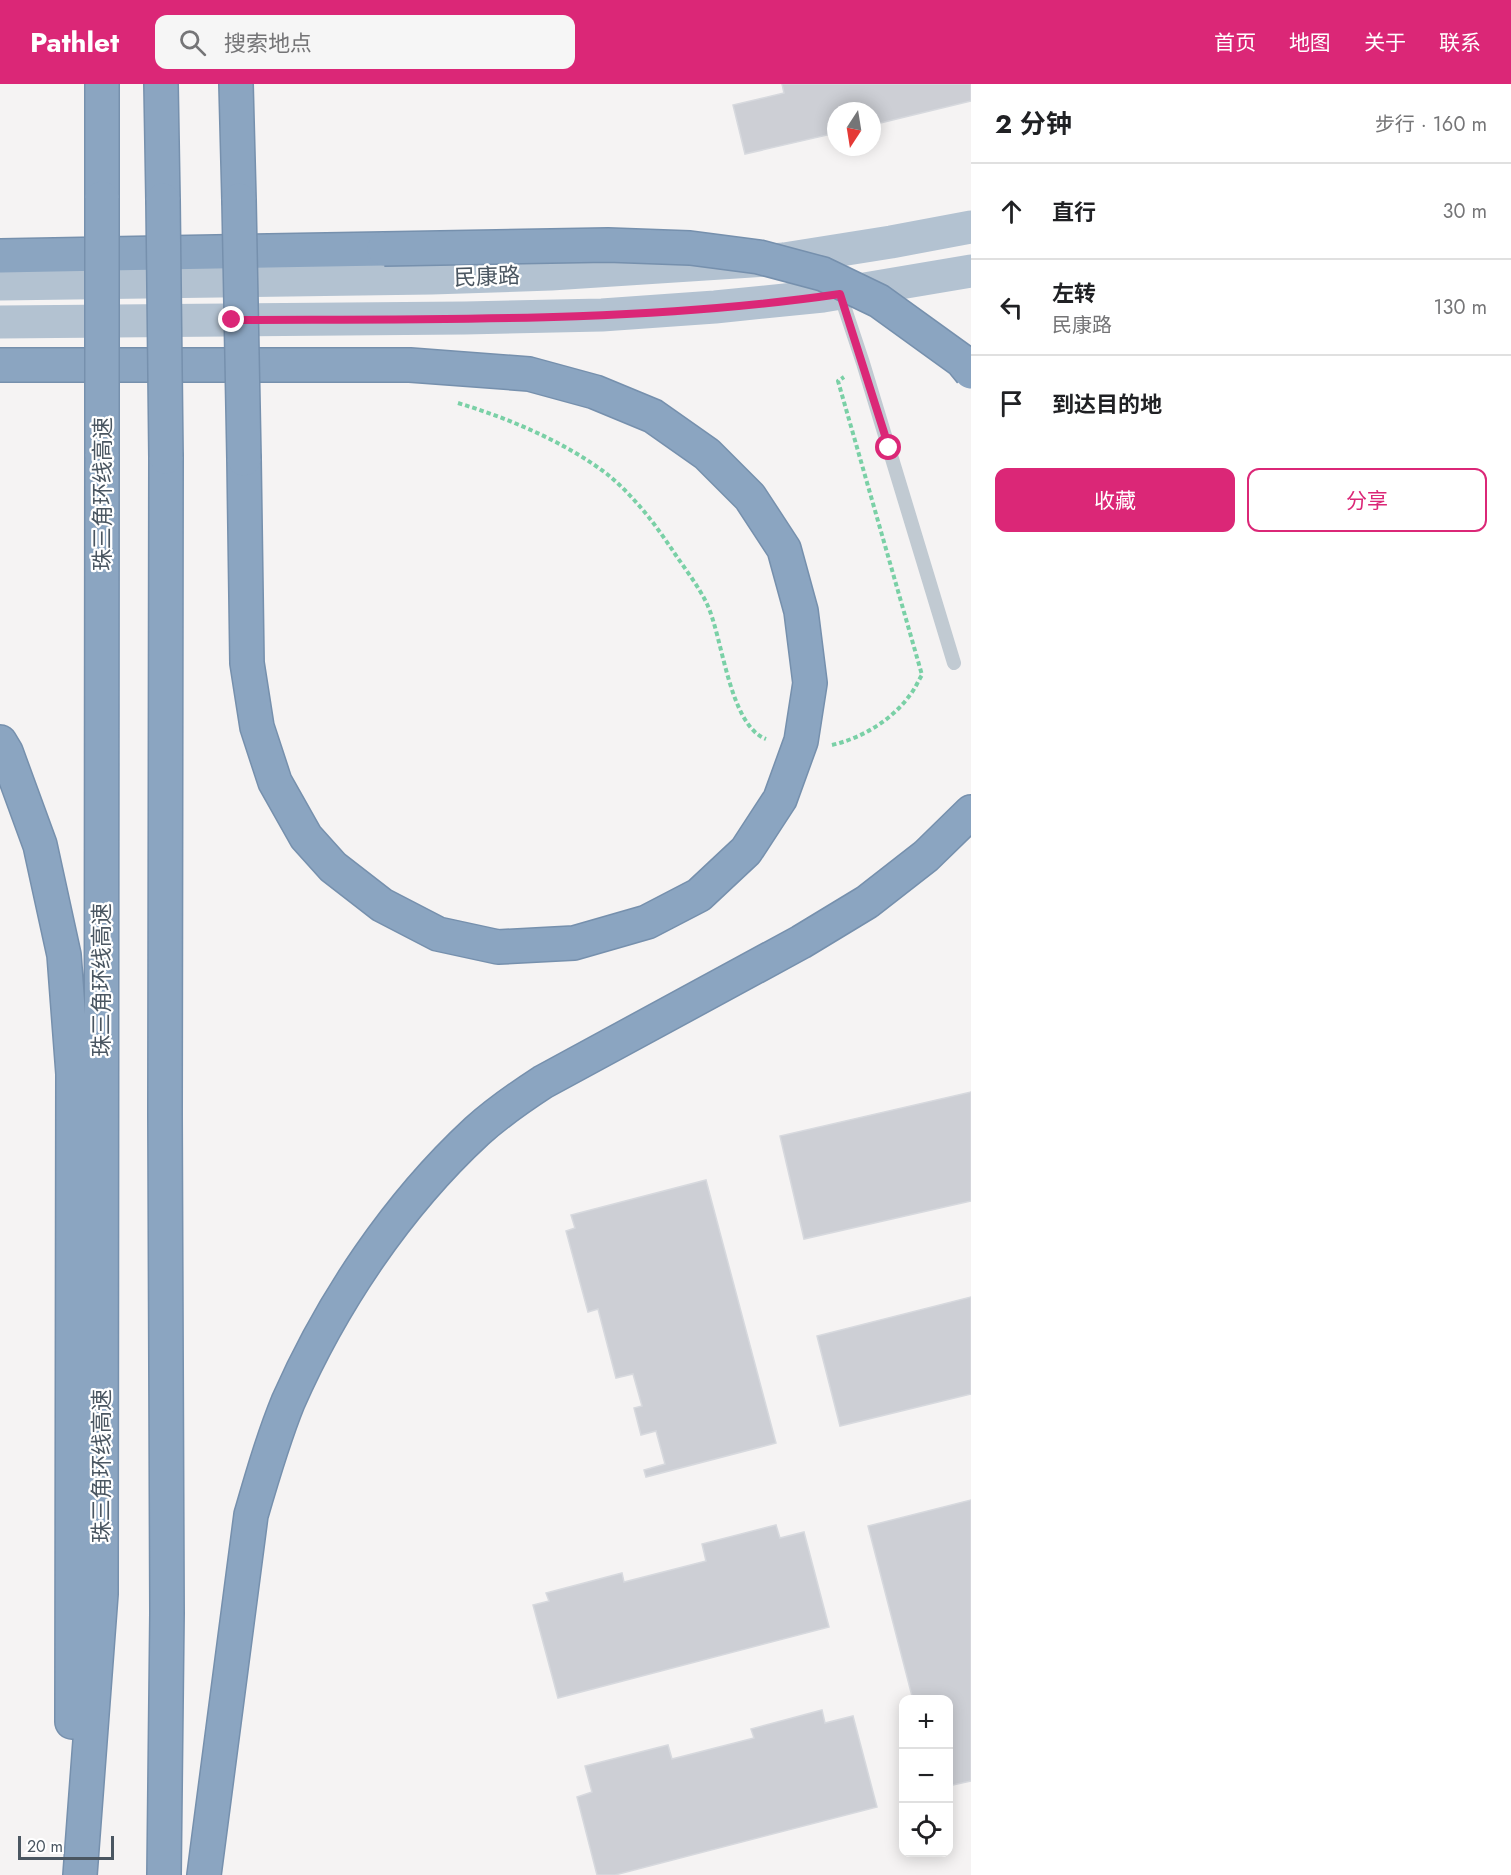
<!DOCTYPE html>
<html lang="zh">
<meta charset="utf-8">
<style>
:root{--surface:#fff;--page:#f6f6f6;--text:#202124;--muted:#757577;--line:#e0e0e0;--accent:#db2777}
body{margin:0;font-family:Jost,"Noto Sans SC",sans-serif;background:var(--page);color:var(--text)}
.controls{position:absolute;right:18px;bottom:18px;display:grid;overflow:hidden;border-radius:12px;box-shadow:0 3px 15px #0003}
.controls button{width:54px;height:54px;display:grid;place-items:center;padding:0;border:0;border-bottom:2px solid var(--line);background:var(--surface);color:var(--text);font:30px sans-serif}
.compass{position:absolute;left:827px;top:18px;width:54px;height:54px;border-radius:50%;background:var(--surface);box-shadow:0 3px 15px #0003;rotate:192deg}
.scale{position:absolute;left:18px;bottom:15px;width:96px;box-sizing:border-box;padding-left:6px;border:3px solid #4a5661;border-top:0;font-size:16px;line-height:21px;white-space:nowrap;color:#4a5661;-webkit-text-stroke:4px #fff;paint-order:stroke}
.stop{position:absolute;width:18px;height:18px;margin:-14px;border:4px solid #db2777;border-radius:50%;background:#fff}
.stop.end{background:#db2777;border-color:#fff;box-shadow:0 2px 6px #0008}
.list{margin:0;padding:0;list-style:none}
h2{display:flex;justify-content:space-between;align-items:center;height:78px;margin:0;padding:0 24px;font-size:26px}
h2 small{font-size:20px;font-weight:400;color:var(--muted)}
.list li{display:grid;grid-template-columns:39px 1fr auto;gap:18px;align-items:center;box-sizing:border-box;height:96px;padding:0 24px;border-top:2px solid var(--line)}
.list b{display:block;font-size:22px;white-space:nowrap}
.list p{margin:0;font-size:20px;white-space:nowrap;color:var(--muted)}
.list em{font-size:20px;font-style:normal;color:var(--muted)}
.actions{display:flex;gap:12px;padding:18px 24px}
.actions a{flex:1;padding:14px 0;border:2px solid var(--accent);border-radius:12px;text-align:center;font-size:21px;color:var(--accent)}
.actions .main{background:var(--accent);color:#fff}
.icon{flex:none;width:33px;height:33px;fill:none;stroke:currentColor;stroke-width:2;stroke-linecap:round;stroke-linejoin:round}
.map{position:relative;flex:none;width:971px;height:1791px;overflow:hidden}
header{display:flex;align-items:center;gap:36px;box-sizing:border-box;height:84px;padding:0 30px;background:var(--accent);color:#fff}
header strong{font-size:28px}
nav{display:flex;gap:33px;margin-inline-start:auto;font-size:21px}
.search{width:420px;height:54px;background:var(--page);display:flex;align-items:center;gap:15px;box-sizing:border-box;padding:0 21px;border-radius:12px;color:var(--muted);font-size:22px}
main{display:flex}
aside{flex:1;background:var(--surface)}
.map>svg:first-child{display:block}
</style>
<header>
<strong>Pathlet</strong>
<div class="search"><svg class="icon" aria-label="search" viewBox="0 0 24 24"><circle cx="10" cy="10" r="6"/><path d="M15 15l6 6"/></svg>搜索地点</div>
<nav><a>首页</a><a>地图</a><a>关于</a><a>联系</a></nav>
</header>
<main>
<div class="map">
<svg width="971" height="1791" viewBox="0 0 971 1791">
<rect width="100%" height="100%" fill="#f5f3f3"/>
<path fill="#cdcfd5" stroke="#d7d9de" stroke-width="1.5" d="M782,0h189v17l-99,24v-14h-36v22l-91,21 -12,-49 51,-12z
M971,1008v109l-167,38 -24,-103z
M706,1096l70,263 -130,34 -2,-7 21,-6 -9,-33 -15,4 -7,-27 8,-2 -9,-32 -17,4 -18,-69 -10,3 -22,-81 9,-3 -4,-13z
M971,1213v97l-131,32 -23,-90z
M971,1416v281l-23,5v-86h-35l-45,-174z
M776,1441l4,13 24,-6 25,95 -271,71 -25,-93 16,-4 -3,-8 76,-20 2,9 82,-21 -4,-17z
M822,1626l3,13 28,-7 24,91 -262,68h-18l-20,-78 15,-5 -7,-26 83,-21 4,14 82,-21 -3,-9z"/>
<g fill="none" stroke-linecap="round" stroke-linejoin="round">
<g stroke="#7690ad" stroke-width="36">
<path id="motorway" d="M161,0l2,116
M236,0l3,116
M102,114v-114
M0,172l384,-7
M0,281h410l119,9 66,18 58,24 54,38 43,43 34,52 17,62 9,72 -9,58 -21,58 -34,52 -47,44 -52,27 -73,21 -76,4 -60,-13 -56,-29 -49,-38 -27,-30 -31,-55 -18,-55 -10,-64 -3,-204
M0,658l6,10 34,93 24,110 9,119 -1,648
M80,1791l21,-281 1,-1140
M164,1791l3,-262 -2,-498 1,-658
M204,1791l47,-360c11,-38 22,-76 37,-113 44,-100 109,-197 189,-271 20,-18 43,-34 66,-49l258,-140 66,-40 59,-46 45,-44"/>
</g>
<path stroke="#7ad0a6" stroke-width="4" stroke-dasharray="4.5 3" stroke-linecap="butt" d="M458,319c50,15 107,39 149,71 27,22 49,51 68,80 11,16 24,33 32,50 16,34 22,121 59,135
M832,661c30,-7 60,-25 78,-50 5,-6 8,-14 12,-20l-84,-294 6,-4"/>
<path stroke="#c1cad2" stroke-width="14" d="M840,210l23,69 91,300"/>
<path stroke="#b3c2d1" stroke-width="33" d="M0,200l432,-6 119,-4 233,-15 107,-17 80,-15
M0,238l465,-4 137,-3 113,-8 108,-11 148,-25"/>
<use href="#motorway" stroke="#8ba5c1" stroke-width="33"/>
<g stroke="#7690ad" stroke-width="36" stroke-linecap="butt">
<path id="motorway-bridge" d="M163,116l3,257
M239,116l5,259
M384,165l224,-4 82,3 69,9 64,17 56,27 83,60 9,11
M102,370v-256"/>
</g>
<use href="#motorway-bridge" stroke="#8ba5c1" stroke-width="33"/>
</g>
<g fill="none" stroke-linecap="round" stroke-linejoin="round">
<path stroke="#db2777" stroke-width="8" d="M232,236c201,-1 409,3 608,-26l49,154"/>
</g>
<g text-anchor="middle" dominant-baseline="central" stroke-width="4.5" stroke-linejoin="round" paint-order="stroke">
<g font-size="22" fill="#4a5661" stroke="#fff">
<text transform="translate(487 192) rotate(-2)">民康路</text>
<text transform="translate(102 410) rotate(-90)">珠三角环线高速</text>
<text transform="translate(101 896) rotate(-90)">珠三角环线高速</text>
<text transform="translate(101 1382) rotate(-90)">珠三角环线高速</text>
</g>
</g>
</svg>
<div class="controls">
<button>+</button>
<button>−</button>
<button><svg class="icon" aria-label="locate" viewBox="0 0 24 24"><circle cx="12" cy="12" r="6"/><path d="M12 2v4M12 18v4M2 12h4M18 12h4"/></svg></button>
</div>
<svg class="compass" viewBox="-18 -18 36 36"><path d="M0-13l5 13h-10z" fill="#e53935"/><path d="M0 13l5-13h-10z" fill="#757577"/></svg>
<div class="scale">20 m</div>
<div class="stop" style="left:889px;top:364px"></div>
<div class="stop end" style="left:232px;top:236px"></div>
</div>
<aside>
<h2>2 分钟<small>步行 · 160 m</small></h2>
<ul class="list">
<li><svg class="icon" aria-label="ahead" viewBox="0 0 24 24"><path d="M12 20V5M6 11l6-6 6 6"/></svg><div><b>直行</b></div><em>30 m</em></li>
<li><svg class="icon" aria-label="left" viewBox="0 0 24 24"><path d="M17 20v-9H6M10 6l-5 5 5 5"/></svg><div><b>左转</b><p>民康路</p></div><em>130 m</em></li>
<li><svg class="icon" aria-label="arrive" viewBox="0 0 24 24"><path d="M6 21V4h12l-3 4 3 4H6"/></svg><div><b>到达目的地</b></div></li>
</ul>
<div class="actions"><a class="main">收藏</a><a>分享</a></div>
</aside>
</main>
